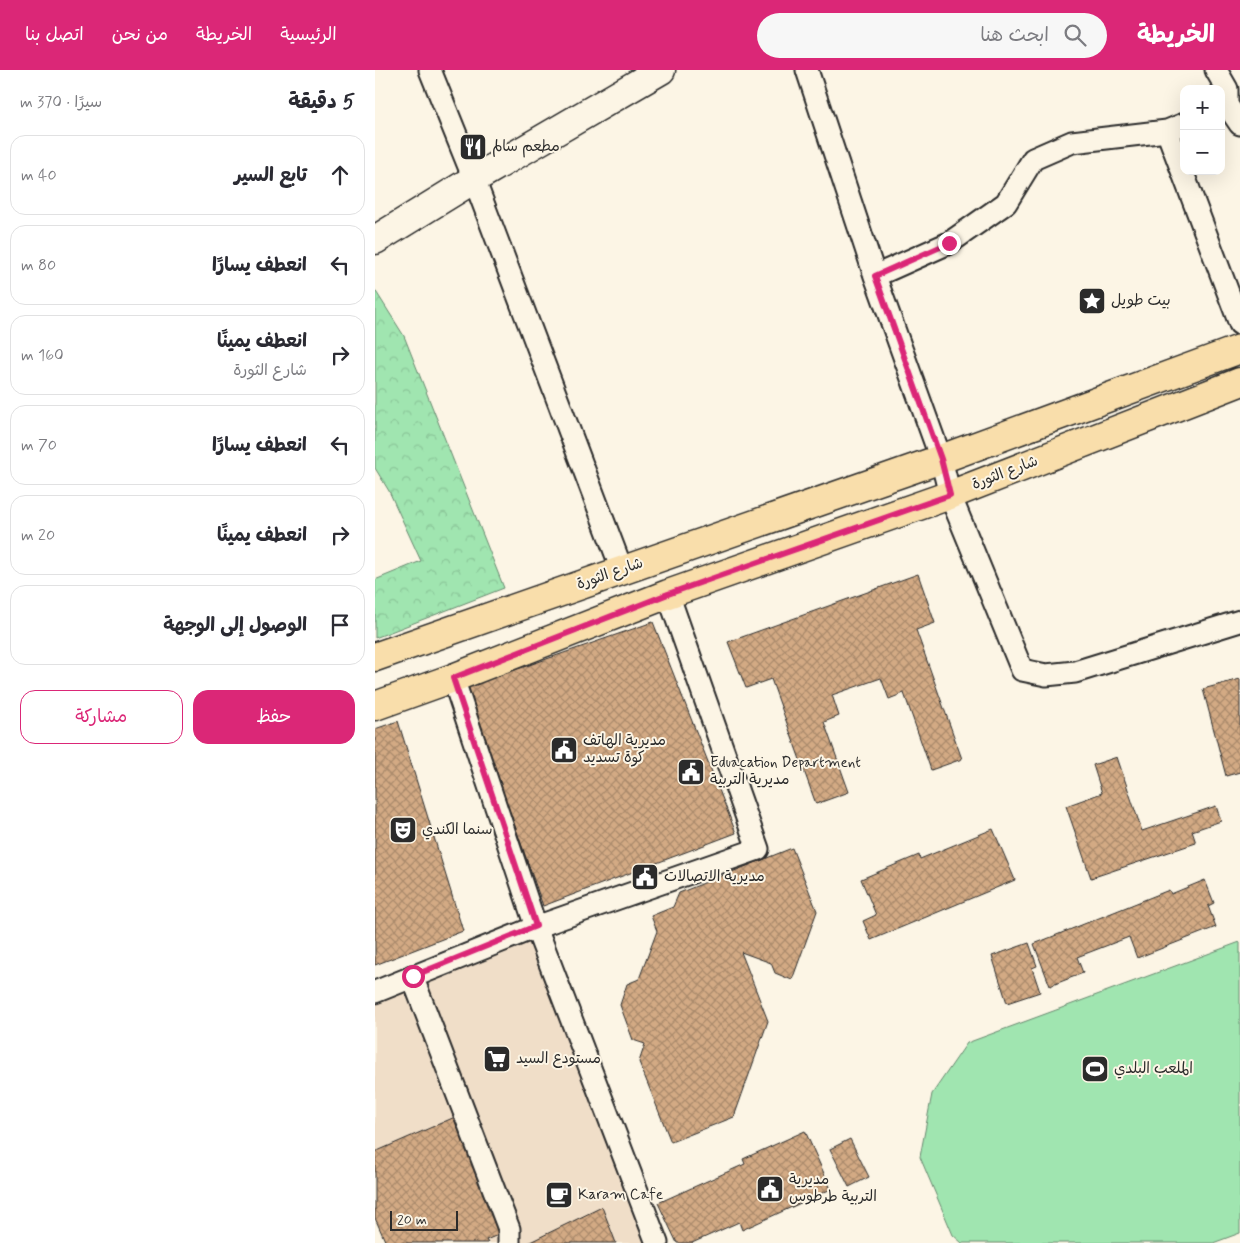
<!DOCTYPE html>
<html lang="ar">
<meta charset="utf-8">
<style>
:root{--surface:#fff;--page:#f7f7f7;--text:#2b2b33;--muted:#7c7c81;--line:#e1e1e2;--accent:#db2777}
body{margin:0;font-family:Mynerve,"Playpen Sans Arabic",sans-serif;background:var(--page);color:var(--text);direction:rtl}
.controls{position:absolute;right:15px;top:15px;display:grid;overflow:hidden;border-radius:10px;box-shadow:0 5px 20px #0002}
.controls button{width:45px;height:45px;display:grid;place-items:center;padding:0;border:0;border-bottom:1px solid var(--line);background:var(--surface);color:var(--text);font:25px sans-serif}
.scale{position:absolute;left:15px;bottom:12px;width:68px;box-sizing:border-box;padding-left:5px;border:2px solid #2b2b2b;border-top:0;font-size:14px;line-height:18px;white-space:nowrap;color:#2b2b2b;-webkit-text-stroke:4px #fcf5e5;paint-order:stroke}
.stop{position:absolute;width:15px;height:15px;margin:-11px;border:4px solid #db2777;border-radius:50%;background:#fff}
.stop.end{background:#db2777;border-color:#fff;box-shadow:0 1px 5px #0008}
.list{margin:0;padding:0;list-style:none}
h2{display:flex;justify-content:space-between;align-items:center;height:65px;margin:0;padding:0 20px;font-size:21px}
h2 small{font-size:16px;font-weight:400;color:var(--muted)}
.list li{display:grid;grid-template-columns:32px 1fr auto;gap:15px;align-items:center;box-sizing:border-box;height:80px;margin:0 10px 10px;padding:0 10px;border:1px solid var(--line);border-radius:15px}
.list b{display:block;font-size:19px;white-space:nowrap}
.list p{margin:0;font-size:16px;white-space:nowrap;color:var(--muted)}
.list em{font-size:16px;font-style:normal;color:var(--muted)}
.actions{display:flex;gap:10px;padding:15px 20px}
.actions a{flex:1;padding:11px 0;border:1px solid var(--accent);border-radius:15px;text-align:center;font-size:18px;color:var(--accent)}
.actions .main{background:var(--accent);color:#fff}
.icon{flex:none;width:28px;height:28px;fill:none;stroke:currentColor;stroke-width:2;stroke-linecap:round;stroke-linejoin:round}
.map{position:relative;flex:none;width:865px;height:1173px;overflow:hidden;direction:ltr}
header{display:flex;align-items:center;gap:30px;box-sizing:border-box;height:70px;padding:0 25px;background:var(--accent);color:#fff}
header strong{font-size:24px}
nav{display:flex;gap:28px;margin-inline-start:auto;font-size:18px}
.search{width:350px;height:45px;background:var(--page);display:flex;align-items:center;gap:12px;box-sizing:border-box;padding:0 18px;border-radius:28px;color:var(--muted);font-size:19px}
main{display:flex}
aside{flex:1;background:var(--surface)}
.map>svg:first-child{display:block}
</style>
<header>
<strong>الخريطة</strong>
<div class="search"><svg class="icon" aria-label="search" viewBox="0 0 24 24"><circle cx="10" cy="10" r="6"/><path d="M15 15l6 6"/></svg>ابحث هنا</div>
<nav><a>الرئيسية</a><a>الخريطة</a><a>من نحن</a><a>اتصل بنا</a></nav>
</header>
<main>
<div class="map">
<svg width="865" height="1173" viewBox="0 0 865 1173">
<defs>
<pattern id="forest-crowns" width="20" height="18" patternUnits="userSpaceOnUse" patternTransform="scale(1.25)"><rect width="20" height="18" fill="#a0e5b0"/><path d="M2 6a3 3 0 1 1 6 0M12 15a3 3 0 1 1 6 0" fill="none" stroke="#8ac598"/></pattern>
<pattern id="building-cross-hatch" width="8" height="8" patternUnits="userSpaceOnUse" patternTransform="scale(1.25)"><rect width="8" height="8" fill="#d3aa84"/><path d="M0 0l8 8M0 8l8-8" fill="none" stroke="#ab8b6c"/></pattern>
</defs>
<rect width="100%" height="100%" fill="#fcf5e5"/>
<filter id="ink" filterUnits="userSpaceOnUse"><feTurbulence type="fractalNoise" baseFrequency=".02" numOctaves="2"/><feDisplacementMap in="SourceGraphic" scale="10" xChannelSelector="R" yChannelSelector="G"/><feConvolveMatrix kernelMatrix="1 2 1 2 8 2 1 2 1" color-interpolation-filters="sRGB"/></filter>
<g filter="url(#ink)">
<path fill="#f0dec8" d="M161,857l121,316h-262l-20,-40v-211z"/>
<path fill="#a0e5b0" stroke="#66886e" d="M865,872v291l-27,10h-251l-9,-8 -33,-78 12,-63 35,-51z"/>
<path fill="url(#forest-crowns)" stroke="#66886e" d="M0,220l29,46 100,252 -129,50v-58l46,-19 -32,-70 -14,-23z"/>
<path fill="url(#building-cross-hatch)" stroke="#2b2b2b" d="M543,504l17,49 -19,7 46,129 -31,11 -27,-77 -15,6 -8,-21 -49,17 7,21 -15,6 25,70 -33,12 -45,-125 -25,9 -18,-46z
M278,552l83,211 -193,73 -77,-219z
M865,609v93l-14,4 -23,-87z
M23,651l65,210 -88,34v-236z
M742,687l25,74 74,-25 5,15 -29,10 4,12 -105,35 -25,-72 36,-13 -9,-28z
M618,759l22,51 -144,60 -8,-19 13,-6 -15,-36 58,-24 1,4z
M417,778l25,63 -25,69 -17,-7 -4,-10 -30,-11 27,69 -34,96 -63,25 -32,-80 6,-18 -12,-4 -13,-35 7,-21 12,-5 18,-48 -6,-15 22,-9 6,-14z
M830,810l9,23 -6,3 8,21 -79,31 -8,-21 -52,20 6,16 -33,13 -16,-42 135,-54 2,4z
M654,873l8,23 -5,2 8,24 -33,11 -15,-47z
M80,1047l50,115 -19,8 2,3h-102l-11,-25v-66z
M430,1061l26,58 -89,41 -3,-8 -47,21h-15l-19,-40 87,-39 -2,-5z
M475,1069l19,38 -20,10 -19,-38z
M227,1137l14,36h-88z"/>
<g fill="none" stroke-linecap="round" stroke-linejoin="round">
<g stroke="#2b2b2b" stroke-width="25">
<path id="street" d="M55,0l44,109 148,391
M432,0l68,206 66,183 9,36 72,175 24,5 29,-3 165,-51
M841,0l11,19v16l-6,3
M852,35l13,19
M792,61l73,193
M500,206l74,-33 57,-40 27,-44 39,-17 95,-11 17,-7
M78,608l83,249 121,316
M37,906l97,253v14
M0,922l161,-65 222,-78 -90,-255"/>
</g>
<g stroke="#2b2b2b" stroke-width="31">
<path id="secondary" d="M0,170l99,-61 187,-109"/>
</g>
<g stroke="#2b2b2b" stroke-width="31">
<path id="primary" d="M0,587l566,-198 299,-110
M0,636l78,-28 215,-84 282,-99 290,-113"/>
</g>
<use href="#street" stroke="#fcf5e5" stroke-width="21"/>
<use href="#secondary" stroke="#fcf5e5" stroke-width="28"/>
<use href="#primary" stroke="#f9deab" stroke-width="28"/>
</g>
</g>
<g fill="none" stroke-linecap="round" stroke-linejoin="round" filter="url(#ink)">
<path stroke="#db2777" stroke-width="6" d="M38,906l123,-50 -83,-248 215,-84 282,-99 -9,-36 -66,-183 74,-33"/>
</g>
<defs>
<g id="restaurant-square" transform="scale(1.4375)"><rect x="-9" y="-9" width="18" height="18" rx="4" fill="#2b2b2b" stroke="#fcf5e5"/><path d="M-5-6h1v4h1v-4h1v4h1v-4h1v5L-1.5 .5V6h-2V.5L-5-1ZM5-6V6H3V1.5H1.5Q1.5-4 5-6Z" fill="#fff"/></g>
<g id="sight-square" transform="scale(1.4375)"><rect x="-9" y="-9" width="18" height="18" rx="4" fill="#2b2b2b" stroke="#fcf5e5"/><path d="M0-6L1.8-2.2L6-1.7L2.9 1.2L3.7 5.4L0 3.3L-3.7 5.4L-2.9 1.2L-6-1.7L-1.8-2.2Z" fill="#fff"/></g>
<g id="civic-square" transform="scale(1.4375)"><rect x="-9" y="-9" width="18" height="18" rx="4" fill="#2b2b2b" stroke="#fcf5e5"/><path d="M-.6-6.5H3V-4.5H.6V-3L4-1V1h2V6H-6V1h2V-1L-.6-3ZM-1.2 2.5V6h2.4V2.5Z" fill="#fff"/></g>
<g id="theatre-square" transform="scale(1.4375)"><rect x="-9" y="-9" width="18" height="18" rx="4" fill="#2b2b2b" stroke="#fcf5e5"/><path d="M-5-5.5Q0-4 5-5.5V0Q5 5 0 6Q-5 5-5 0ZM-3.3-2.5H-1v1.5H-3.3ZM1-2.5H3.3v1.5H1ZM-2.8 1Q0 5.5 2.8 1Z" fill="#fff"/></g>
<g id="supermarket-square" transform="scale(1.4375)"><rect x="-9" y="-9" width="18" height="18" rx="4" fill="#2b2b2b" stroke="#fcf5e5"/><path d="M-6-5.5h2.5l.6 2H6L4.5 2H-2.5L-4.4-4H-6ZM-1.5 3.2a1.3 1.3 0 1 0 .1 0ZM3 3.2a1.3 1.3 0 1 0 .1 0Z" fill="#fff"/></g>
<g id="stadium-square" transform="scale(1.4375)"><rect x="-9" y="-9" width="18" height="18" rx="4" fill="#2b2b2b" stroke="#fcf5e5"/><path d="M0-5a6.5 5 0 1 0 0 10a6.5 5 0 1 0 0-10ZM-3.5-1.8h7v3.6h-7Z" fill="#fff"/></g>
<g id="cafe-square" transform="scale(1.4375)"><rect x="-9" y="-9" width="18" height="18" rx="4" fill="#2b2b2b" stroke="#fcf5e5"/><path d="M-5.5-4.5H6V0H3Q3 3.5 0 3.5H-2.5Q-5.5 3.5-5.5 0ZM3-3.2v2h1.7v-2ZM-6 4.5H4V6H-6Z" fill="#fff"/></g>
</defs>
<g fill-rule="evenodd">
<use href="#restaurant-square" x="98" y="77"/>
<use href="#sight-square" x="717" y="231"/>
<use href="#civic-square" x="189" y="680"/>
<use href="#civic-square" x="316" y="702"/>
<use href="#theatre-square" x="28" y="760"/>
<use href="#civic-square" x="270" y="807"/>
<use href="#supermarket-square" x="122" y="989"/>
<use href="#stadium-square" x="720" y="999"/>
<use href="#civic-square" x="395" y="1119"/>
<use href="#cafe-square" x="184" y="1125"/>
</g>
<g text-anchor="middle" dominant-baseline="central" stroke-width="4" stroke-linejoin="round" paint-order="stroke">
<g font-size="15" fill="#2b2b2b" stroke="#fcf5e5" text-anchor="start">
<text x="117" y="77">مطعم سالم</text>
<text x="736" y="231">بيت طويل</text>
<text x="208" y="671">مديرية الهاتف<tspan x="208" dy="17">كوة تسديد</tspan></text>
<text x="335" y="693">Eduacation Department<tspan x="335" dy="17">مديرية التربية</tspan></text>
<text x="47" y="760">سنما الكندي</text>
<text x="289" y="807">مديرية الاتصالات</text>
<text x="141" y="989">مستودع السيد</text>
<text x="739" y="999">الملعب البلدي</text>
<text x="414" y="1110">مديرية<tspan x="414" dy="17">التربية طرطوس</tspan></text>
<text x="203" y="1125">Karam Cafe</text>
</g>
<g font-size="15" fill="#2b2b2b" stroke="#fcf5e5">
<text transform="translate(630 403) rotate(-21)">شارع الثورة</text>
<text transform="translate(235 504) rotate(-19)">شارع الثورة</text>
</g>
</g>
</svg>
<div class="controls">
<button>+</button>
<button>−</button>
</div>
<div class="scale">20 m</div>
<div class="stop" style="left:38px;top:906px"></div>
<div class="stop end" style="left:574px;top:173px"></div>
</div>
<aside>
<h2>5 دقيقة<small>سيرًا · 370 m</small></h2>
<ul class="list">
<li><svg class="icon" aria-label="ahead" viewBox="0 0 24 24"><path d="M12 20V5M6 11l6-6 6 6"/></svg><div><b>تابع السير</b></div><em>40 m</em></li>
<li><svg class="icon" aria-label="left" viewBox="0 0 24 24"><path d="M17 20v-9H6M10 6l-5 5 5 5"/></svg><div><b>انعطف يسارًا</b></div><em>80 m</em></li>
<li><svg class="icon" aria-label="right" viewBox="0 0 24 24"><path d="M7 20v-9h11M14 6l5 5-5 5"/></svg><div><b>انعطف يمينًا</b><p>شارع الثورة</p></div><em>160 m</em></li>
<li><svg class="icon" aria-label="left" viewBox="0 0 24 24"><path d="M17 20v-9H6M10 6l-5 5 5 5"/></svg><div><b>انعطف يسارًا</b></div><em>70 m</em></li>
<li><svg class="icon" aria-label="right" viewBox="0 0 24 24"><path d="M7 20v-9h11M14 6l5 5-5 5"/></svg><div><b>انعطف يمينًا</b></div><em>20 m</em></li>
<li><svg class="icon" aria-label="arrive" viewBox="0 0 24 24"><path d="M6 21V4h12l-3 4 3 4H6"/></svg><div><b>الوصول إلى الوجهة</b></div></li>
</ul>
<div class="actions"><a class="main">حفظ</a><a>مشاركة</a></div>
</aside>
</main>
